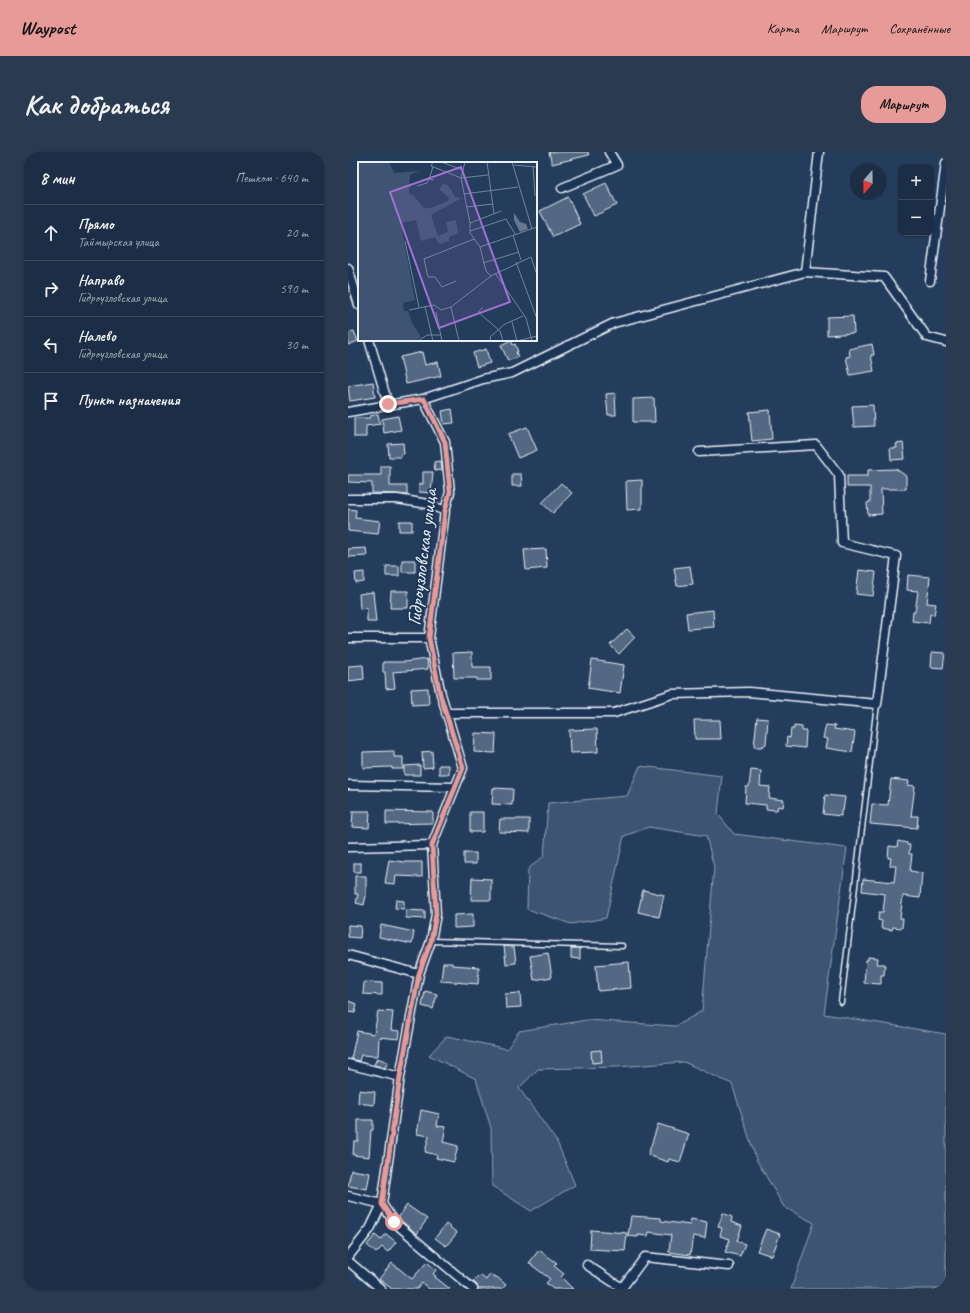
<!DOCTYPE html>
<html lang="ru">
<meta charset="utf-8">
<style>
:root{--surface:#1c2e46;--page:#293a51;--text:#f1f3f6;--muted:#a0a8b3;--line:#3a4a5f;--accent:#e69b98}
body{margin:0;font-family:Caveat,sans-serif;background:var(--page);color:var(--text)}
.controls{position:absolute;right:12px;top:12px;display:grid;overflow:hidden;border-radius:8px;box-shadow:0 1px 3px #0004}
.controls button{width:36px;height:36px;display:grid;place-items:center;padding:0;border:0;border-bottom:1px solid var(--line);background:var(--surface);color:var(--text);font:20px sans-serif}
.compass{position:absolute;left:502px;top:12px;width:36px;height:36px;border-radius:50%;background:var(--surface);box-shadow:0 1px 3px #0004;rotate:200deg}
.stop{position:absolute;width:12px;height:12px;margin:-9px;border:3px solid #e69b98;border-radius:50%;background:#fff}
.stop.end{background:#e69b98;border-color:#fff;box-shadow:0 1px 4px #0008}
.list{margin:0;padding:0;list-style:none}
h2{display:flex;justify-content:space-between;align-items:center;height:52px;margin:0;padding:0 16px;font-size:17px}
h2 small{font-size:13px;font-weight:400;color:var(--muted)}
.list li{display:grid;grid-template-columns:26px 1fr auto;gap:12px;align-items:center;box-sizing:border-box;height:56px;padding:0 16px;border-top:1px solid var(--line)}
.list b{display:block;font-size:15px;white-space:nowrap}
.list p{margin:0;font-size:13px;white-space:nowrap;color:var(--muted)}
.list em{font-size:13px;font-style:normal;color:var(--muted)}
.icon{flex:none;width:22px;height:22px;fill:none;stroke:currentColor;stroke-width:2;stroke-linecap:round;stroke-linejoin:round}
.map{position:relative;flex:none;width:598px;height:1137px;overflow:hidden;border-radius:16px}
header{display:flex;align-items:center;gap:24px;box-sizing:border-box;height:56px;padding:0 20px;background:var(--accent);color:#111}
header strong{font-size:19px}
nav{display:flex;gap:22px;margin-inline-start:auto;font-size:14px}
.intro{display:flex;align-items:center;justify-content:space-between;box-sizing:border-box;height:96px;padding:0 24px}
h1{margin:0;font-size:28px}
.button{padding:10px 18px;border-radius:16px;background:var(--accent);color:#111;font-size:14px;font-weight:700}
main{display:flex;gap:24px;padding:0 24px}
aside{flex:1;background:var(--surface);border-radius:16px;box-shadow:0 1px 3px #0004}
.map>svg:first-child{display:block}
</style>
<header>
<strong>Waypost</strong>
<nav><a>Карта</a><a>Маршрут</a><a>Сохранённые</a></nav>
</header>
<div class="intro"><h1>Как добраться</h1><a class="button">Маршрут</a></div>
<main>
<aside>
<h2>8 мин<small>Пешком · 640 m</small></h2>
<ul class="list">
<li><svg class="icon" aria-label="ahead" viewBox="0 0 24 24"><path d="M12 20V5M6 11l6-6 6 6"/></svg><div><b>Прямо</b><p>Таймырская улица</p></div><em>20 m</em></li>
<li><svg class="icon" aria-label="right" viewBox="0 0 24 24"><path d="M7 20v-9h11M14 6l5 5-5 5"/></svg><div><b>Направо</b><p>Гидроузловская улица</p></div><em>590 m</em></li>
<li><svg class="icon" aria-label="left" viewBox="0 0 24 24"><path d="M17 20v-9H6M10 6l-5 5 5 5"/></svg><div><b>Налево</b><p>Гидроузловская улица</p></div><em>30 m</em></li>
<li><svg class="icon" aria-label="arrive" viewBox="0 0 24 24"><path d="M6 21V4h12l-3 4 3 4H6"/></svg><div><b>Пункт назначения</b></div></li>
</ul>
</aside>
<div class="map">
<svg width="598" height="1137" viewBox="0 0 598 1137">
<rect width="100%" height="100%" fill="#253d5d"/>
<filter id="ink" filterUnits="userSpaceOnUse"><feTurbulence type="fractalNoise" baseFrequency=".025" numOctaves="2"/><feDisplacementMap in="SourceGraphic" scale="8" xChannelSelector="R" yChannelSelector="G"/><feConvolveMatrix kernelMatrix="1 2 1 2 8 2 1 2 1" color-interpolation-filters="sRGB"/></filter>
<g filter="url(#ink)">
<path fill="#3e5472" stroke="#93a2b5" d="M292,614l82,10 -4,38 16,20 113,14 -23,166 122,20v255h-155l23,-66 -30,-16 -28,-48 -24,-75 -48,-22 -67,5 -79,2 -19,19 38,54 18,43 -44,26 -39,-25 -1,-58 -15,-49 -47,-24 18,-19 60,13 12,-18 68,-11 89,6 26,-15 12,-144 -8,-31 -57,-9 -25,9 -18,82 -35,6 -44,-15 1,-40 16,-13 4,-53 79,-7z"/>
<path fill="#536782" stroke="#e8f1f8" d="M201,0h39l1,3 -37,9z
M258,31l11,22 -23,11 -11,-22z
M220,45l12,27 -27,13 -13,-26z
M505,164l1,17 -27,2v-18z
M6,179l4,10 -10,4v-12z
M163,188l2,5 2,-1 3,8h-2l2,5 -10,4 -7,-16z
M524,192l2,11h-3l3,16 -24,4 -4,-18 4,-1 -1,-7z
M138,197l4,14 -13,4 -4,-14z
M74,200l3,13 13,-3 3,14 -35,8 -6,-27z
M25,230l2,15 -25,4 -2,-15z
M267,241l1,22h-8l-2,-21z
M306,246l1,24h-22v-23z
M525,253l1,21 -20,1 -2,-21z
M104,257l2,14 -10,1 -2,-13z
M422,258l2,29 -20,2 -3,-29z
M30,262l2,10 -14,2v11h-12v-19h16v-2z
M50,264l3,14 -17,3 -2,-14z
M179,275l10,23 -19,8 -10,-24z
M55,291l1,11h-3v3h-12l-1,-13z
M555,291l2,16 -14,1 -1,-12h7l-1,-4z
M93,309l1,9 -7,1 -1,-9z
M33,314h9v20h17v9l-10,-1 -25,-1v-10l-24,-1v-7h33z
M548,317l10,7v13h-25l1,25 -14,1 -1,-12 3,-1v-15h-23v-11h21v-6z
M75,320h10l-2,21 -12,-1v-8h4z
M164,322h9l1,12h-10z
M294,328v29l-15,1 -1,-29z
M213,331l11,10 -19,20 -11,-10z
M0,357l8,1 -1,8 25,3 -2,13 -30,-3z
M51,369h13v10h-13z
M18,396l1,8 -19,1v-8z
M198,397l1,19 -21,2 -2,-20z
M54,408h13v12h-13z
M38,414h13v10h-13z
M342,414l3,18 -16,2 -3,-18z
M511,418l17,2 -3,24 -17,-2z
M16,420v10l-8,1 -1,-10z
M560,423l22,2 -3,26 9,1 -2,11 -4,-1 -1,9 -17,-2 1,-9h2l3,-21 -11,-1z
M43,439h17v17h-18z
M25,440l3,30h-9v-14l-7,1 -1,-15z
M365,458l1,17 -26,2 -2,-16z
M279,477l8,8 -16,17 -9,-9z
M124,500v15h19v13h-14v-2h-23l-1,-25z
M584,500l13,1 -2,15 -12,-1z
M79,507l1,10 -35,3 2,16 -9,1 -1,-17h-2v-10h21z
M244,508l32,5 -4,28 -32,-5z
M15,513l1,14 -16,2v-15z
M80,536l1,16 -17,1 -1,-16z
M409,566l11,1 -2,25 -5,3h-7z
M346,568h26l1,19h-26z
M478,573l9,1 -1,3 21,3 -3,20 -26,-4 2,-9 -5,-1z
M446,574l8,1v4h4l-1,17 -19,-2 1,-9 3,1 1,-9h3z
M249,577l1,23 -28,1 -1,-23z
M127,581l21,1 -1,19 -21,-1z
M46,599v6h9v12h-11v-2l-29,1v-16z
M84,599l1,16 -10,1 -1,-16z
M72,613v10h-16v-9z
M91,613h10v9h-10z
M403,618l10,1 -1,15 10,1 -1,11 15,2 -1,7 -5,-1 -1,4 -11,-1v-4l-21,-2 1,-16h3z
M543,627l18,2 -1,4 7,1 -4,30h7l-1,12 -47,-4 2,-20 16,1z
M145,636l20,1 -1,16 -20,-1z
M477,643l20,2 -2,14 -2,-1v6l-18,-2z
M5,659h17l-1,17 -17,-1z
M38,659l47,1v11l-47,1z
M122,660h13v20h-13z
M152,667h29v14l-30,-1z
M550,689l9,2v2h3l-1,9h3l-2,17 12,2 -2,25 -17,-2 -3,22 3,1 -1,9 -9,-1 -1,3 -11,-2 1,-7 -4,-1 1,-8h4l2,-18 -23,-3 1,-12 31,3 2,-16h-6l1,-8h-3l1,-12 8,1z
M116,701h12v11h-12z
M41,708l15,2h18v15l-26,-1 -1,8 -10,-1z
M6,711h7v9h-7z
M7,724h11v20l-2,9 -8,-2 2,-9h-3z
M124,726l19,1v21h-20z
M295,738l21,5 -5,22 -21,-5z
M48,748l8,1v8l-9,-1z
M58,758l19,1v8l-19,-1z
M125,762v13l-19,1v-13z
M0,773l13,1 -1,12 -12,-1z
M33,773l33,7 -2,12 -33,-7z
M156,794l10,1 2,16 -10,1z
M223,796h9v11l-9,-1z
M200,801l4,24 -18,3 -4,-24z
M520,805l10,1 -1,6h8l-1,11h-3v9l-17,-1 2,-23h2z
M281,810l2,26 -33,3 -2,-26z
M95,811h9v2l27,2 -1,17 -37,-3z
M16,830l18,1v12l-19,-1z
M77,839l12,3 -4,15 -11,-3z
M172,841l1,14 -15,1 -1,-14z
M0,849l9,3 -2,9 -7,-1z
M30,859l15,1 -2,18 9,1 -1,8 -20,-2 -1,19 -17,-1 -2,6 -8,-2 6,-28 17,3z
M253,898l1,12 -10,1 -1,-12z
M29,906l11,4 -3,6 -11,-3z
M11,938l16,2 -1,13 -16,-2z
M73,958l18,4 -2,12 9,1 -3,15 15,4 -4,16 -18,-4 1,-3 -12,-3 4,-16 -12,-2z
M10,968h15v10h-2l-2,27 -16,-2 1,-14h4z
M310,972l31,10 -9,28 -11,-3 -1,3 -20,-7z
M3,1018l19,3 -3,16 -19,-3z
M59,1053l20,14 -10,15 -19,-16z
M375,1061l9,4 -1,5 11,4 -5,15 8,3 -5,12 -15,-4 5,-13 -10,-3 2,-8 -4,-1z
M283,1064l30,2v3l29,4 1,-6 16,3 -2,16 -12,-2 -3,19 -21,-3 2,-17 -22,-3 -1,4 -10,-1v2l-10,-1z
M98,1072l11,9 -11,13 -11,-8z
M418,1077l14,5 -8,22 -15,-5z
M243,1078l36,3 -2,18 -35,-2z
M38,1082l10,8 -8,10 -6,-5 -6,6 -9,-8 8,-10 6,5z
M191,1098l18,13 -3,3 10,8 -3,3 12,12h-20l-7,-6 4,-4 -21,-16z
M79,1110l9,8 -3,4 3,2 -1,1 15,12h-21l-7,-6 -5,6h-25l-13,-10 13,-16 20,16z
M142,1122l5,4 2,-1 9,8 -4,4h-24l-1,-4 -4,-3 7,-7 6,5z"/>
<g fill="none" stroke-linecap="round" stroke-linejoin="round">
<g stroke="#e8f1f8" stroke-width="7">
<path id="service" d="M83,789l191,5
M493,850l36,-298"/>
</g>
<g stroke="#e8f1f8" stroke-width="11">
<path id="minor" d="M214,36l55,-23 -8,-13
M0,116l11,37
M457,120l79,5 43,60 19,5
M582,129l16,-118
M21,188l19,64
M75,247l60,-20 29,-6 102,-50 191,-51 14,-120
M0,260l75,-13 22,43 5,50 -5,19 -16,127 12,56 22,74 -31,77 4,69 -5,27 -12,33 -19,103 -18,127 -12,25 -22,28
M0,347h49l31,5 17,7
M0,486h81
M98,561h168l58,-19 77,-2 128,12 19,-148 -54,-13 -3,-68 -23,-30 -117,7
M0,633l107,2
M0,695l84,-2
M0,803l71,19
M0,912l52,13
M0,1044l34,8 12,18 79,67
M0,1109l33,28
M239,1113l35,23 23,-31 84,9"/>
</g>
<use href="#service" stroke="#1d3557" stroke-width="4"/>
<use href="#minor" stroke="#1d3557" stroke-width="8"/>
</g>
</g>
<g fill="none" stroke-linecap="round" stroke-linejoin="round" filter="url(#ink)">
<path stroke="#e69b98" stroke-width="5" d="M40,252l36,-5 21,43 5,50 -5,19 -16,127 11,56 23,74 -31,77 4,69 -5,27 -12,33 -19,103 -18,127 12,18"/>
</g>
<g text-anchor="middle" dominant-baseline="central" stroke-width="3.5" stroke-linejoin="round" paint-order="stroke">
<g font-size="20" fill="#e8f1f8" stroke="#1d3557">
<text transform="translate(74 405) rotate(-83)">Гидроузловская улица</text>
</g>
</g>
<g transform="translate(10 10)">
<rect width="179" height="179" fill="#253d5d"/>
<path d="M0,0h31l5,11 25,-2 -9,4 -1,19 4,1 11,13h7l17,-7 1,-3 -10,-9 4,-5 5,1 7,12 7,1 -31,17 7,21 10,-4 -2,-10 10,-2 2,13 -9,4v4l-10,3 -4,-7 -14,4 -5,-21 -15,3 14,77 -12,3 1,8h4l4,12 9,14 -5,4h-58z" fill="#3e5472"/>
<path d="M156,51l6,9 6,2 2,5 -8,3 -6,-12z" fill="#657890"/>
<path fill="none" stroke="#73859b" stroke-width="1" d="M75,0l-2,4 30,12 27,-3M83,0l22,8M107,0l-4,16 9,45v10l10,14 6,24 5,5 40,-19 6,18M129,0l7,52M154,0l20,67M155,3l24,2M175,4l2,30M71,17l4,-12M59,24l10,-3 2,-4 5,1M106,32l54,-7M108,45l27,-3M112,61l31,-12M112,69l36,-12 9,15M155,73l8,25M47,79l14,66M122,85l57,-20M158,100l21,57M125,101l36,-11M137,111l31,45 6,23M98,119l-14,6 -7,-10h-7l-4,-18 50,-20M67,144l8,35M125,145l-5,5 22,19 3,10M51,148l25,-5 7,5 10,-3M78,150l6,29M154,160l5,19M60,179l9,-6h14M101,179l-8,-34 40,-31M133,179l-1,-4 15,-13 18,-8M159,179l20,-5"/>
<path fill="#a171d3" fill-opacity="0.15" stroke="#a171d3" stroke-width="2" d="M103,5l49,135 -71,26 -49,-136z"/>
<rect width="179" height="179" fill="none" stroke="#e8f1f8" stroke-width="2"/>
</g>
</svg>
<div class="controls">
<button>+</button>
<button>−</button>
</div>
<svg class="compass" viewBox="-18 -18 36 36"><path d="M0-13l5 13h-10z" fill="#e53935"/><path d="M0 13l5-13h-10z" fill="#a0a8b3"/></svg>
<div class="stop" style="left:46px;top:1070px"></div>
<div class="stop end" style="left:40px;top:252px"></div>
</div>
</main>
